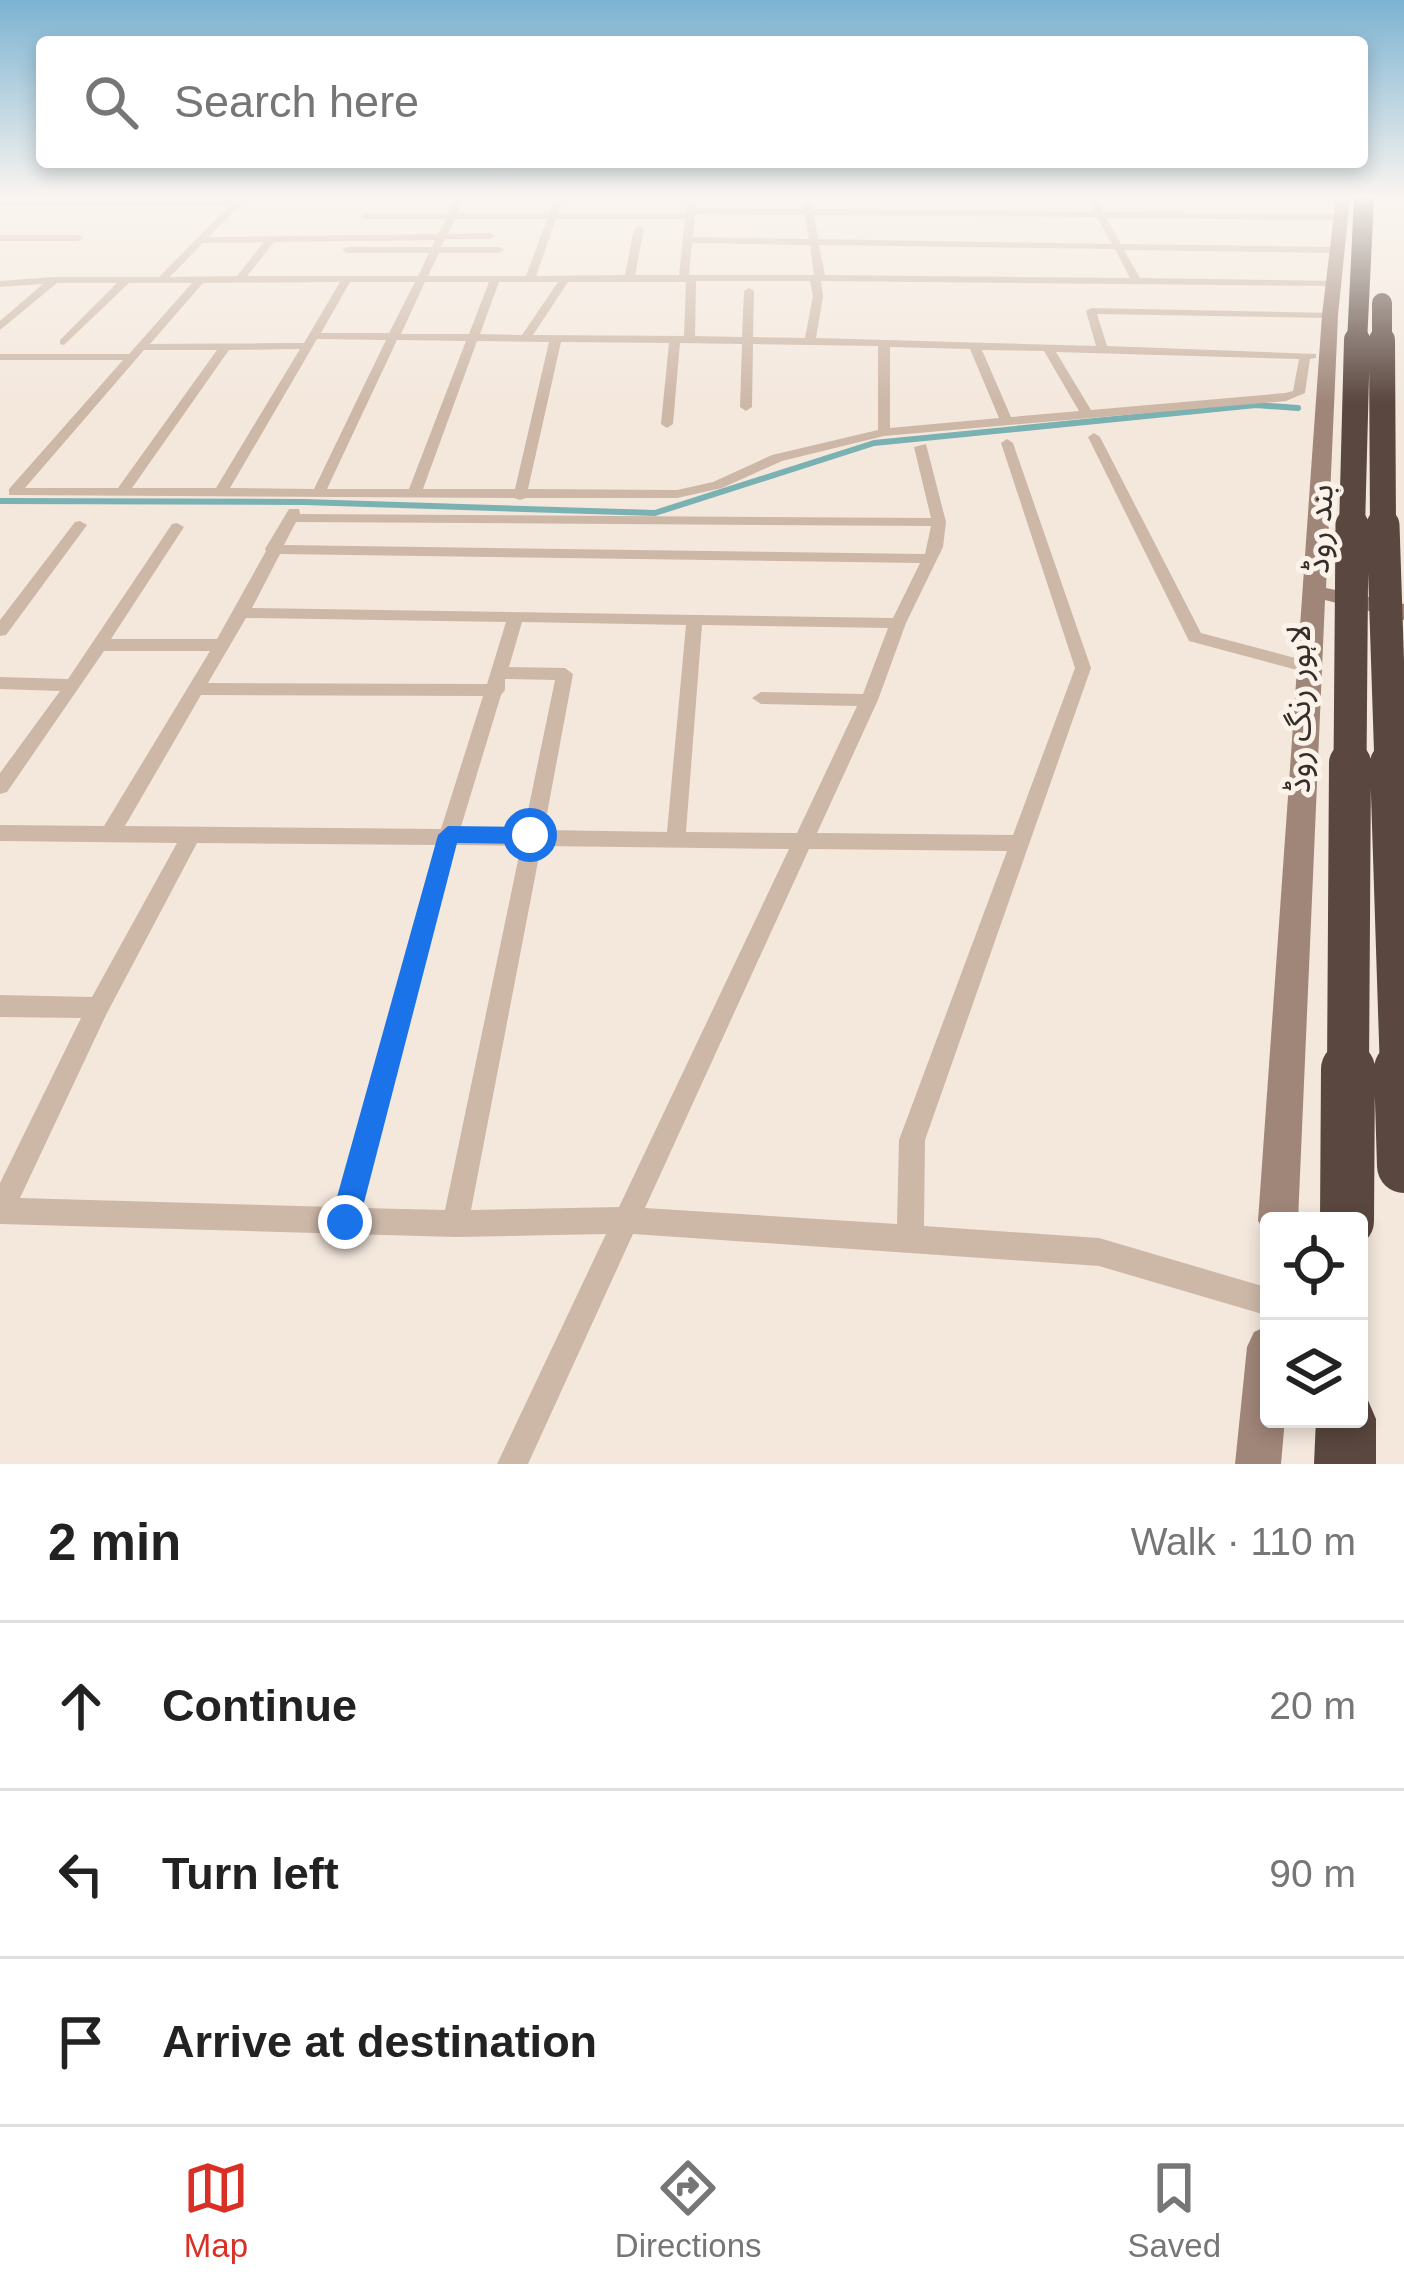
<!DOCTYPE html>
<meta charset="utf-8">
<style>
:root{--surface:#fff;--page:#f6f6f6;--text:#222;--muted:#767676;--line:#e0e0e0;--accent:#d93025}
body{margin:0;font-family:Arial,"Noto Sans Arabic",sans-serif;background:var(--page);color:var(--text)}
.controls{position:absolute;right:36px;bottom:36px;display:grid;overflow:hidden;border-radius:12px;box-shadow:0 6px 18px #0003}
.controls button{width:108px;height:108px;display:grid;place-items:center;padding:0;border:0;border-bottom:3px solid var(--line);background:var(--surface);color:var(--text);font:60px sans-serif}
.stop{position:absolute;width:36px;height:36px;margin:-27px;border:9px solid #1a73e8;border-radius:50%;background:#fff}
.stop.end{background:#1a73e8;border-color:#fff;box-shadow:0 3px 12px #0008}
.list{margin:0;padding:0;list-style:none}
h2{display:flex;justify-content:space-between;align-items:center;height:156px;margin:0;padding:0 48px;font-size:51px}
h2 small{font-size:39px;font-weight:400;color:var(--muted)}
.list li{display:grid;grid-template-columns:78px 1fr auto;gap:36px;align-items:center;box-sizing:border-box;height:168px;padding:0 48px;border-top:3px solid var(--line)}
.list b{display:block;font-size:45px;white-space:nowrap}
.list em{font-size:39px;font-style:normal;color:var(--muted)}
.icon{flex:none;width:66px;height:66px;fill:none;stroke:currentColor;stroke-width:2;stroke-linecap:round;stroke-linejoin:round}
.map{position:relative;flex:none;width:1404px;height:1464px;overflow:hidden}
.search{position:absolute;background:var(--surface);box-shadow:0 6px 18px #0003;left:36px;right:36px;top:36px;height:132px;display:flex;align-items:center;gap:30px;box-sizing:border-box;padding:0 42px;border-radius:12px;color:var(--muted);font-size:45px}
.sheet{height:660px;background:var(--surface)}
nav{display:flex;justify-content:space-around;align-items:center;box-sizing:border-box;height:168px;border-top:3px solid var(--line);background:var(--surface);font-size:33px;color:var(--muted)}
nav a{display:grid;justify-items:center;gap:6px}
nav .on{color:var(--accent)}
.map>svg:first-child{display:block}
</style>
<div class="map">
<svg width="1404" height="1464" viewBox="0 0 1404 1464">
<rect width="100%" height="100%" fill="#f4e8dd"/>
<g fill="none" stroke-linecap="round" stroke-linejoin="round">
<path stroke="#7ab1b2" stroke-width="6" d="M0,501l304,1 351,11 219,-70 382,-38 42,3"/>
<path fill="#cdb8a8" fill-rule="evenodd" d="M239,198l3,5 -33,34 229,-3 8,-15h-81l-5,-3 5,-3h83l8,-15h8l-7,15h92l6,-15h8l-5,15h128l2,-15h8l-1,10 109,1 -1,-11h8l2,11 281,3 -7,-14h8l8,14 238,2 5,3 -5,3 -235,-2 15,26 215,3 5,3 -5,3 -212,-3 16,28 196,3v4l-4,1 -511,-5 2,15 -7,42 280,8 -10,-35 5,-3 243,5v4l-4,1 -233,-4 10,32 209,8v4l-6,1 -5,34 -19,8 -402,35 -102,25 -60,27 -45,10h-151l-6,2 -6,-2 -505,-3v-6l114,-129h-123v-6h129l63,-71h-63l-65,62 -4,-1v-4l57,-57h-60l-57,47v-9l43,-37 -43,3v-6l54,-4h105l70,-71h-229v-6zM695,214l110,1 4,24 -116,-2zM814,215l283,2 15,27 -294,-5zM455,219h92l-21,57h-98l11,-23h60l5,-3 -5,-3h-58l4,-8h45l5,-3 -5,-3 -42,1zM556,219h129l-6,56h-44l9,-46 -5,-3 -5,3 -9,46 -89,1zM435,240l-3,7h-85l-5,3 5,3h82l-11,23h-171l27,-34zM264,242l-27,34 -67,1 33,-34zM692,243l118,2 4,30h-125zM819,245l296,4 15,29 -305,-3zM696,281h114l3,15 -8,42 -52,-1 1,-46 -5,-3 -5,3 -2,46 -47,-1zM340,282l-36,61 -154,1 53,-61zM350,282h65l-26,51h-68zM425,282h64l-20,52h-68zM499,282h59l-36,53 -42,-1zM568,282h118l-2,54 -151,-1zM317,339l69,1 -72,149 -84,-1zM397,340l69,1 -57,148h-82zM477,341l72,1 -34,147h-92zM561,342l108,1 -8,81 6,4 6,-4 7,-81 62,1 -2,63 6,4 6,-4 1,-63 125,2v84l-106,25 -59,27 -36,8 -149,-1zM890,347l80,2 29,69 -109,10zM300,349l-84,139h-84l97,-138zM144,350h73l-99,138h-93zM982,350l62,1 35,60 -68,6zM1056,352l243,7 -6,32 -8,2 -194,17z
M0,235h78l5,3 -5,3h-78z
M1094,433l6,4 101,196 113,30 2,4 -2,4 -6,2 -119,-32 -101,-204z
M1007,439l6,4 78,225 -166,472 -1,86 175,12 170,50v28l-170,-50 -466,-32 -105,230h-31l109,-230 -151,3 -455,-13v-41l81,-165 -81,-1v-22l92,2 85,-154 -177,-2v-16l104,1 106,-175h-106l-97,141 -7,2v-21l60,-82 -60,-2v-12l68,2 104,-155 5,-1 7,4 -73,112h106l49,-88 -1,-2 24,-40h10l1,5 631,4 -17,-71 12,-3 20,78 -3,25 -37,76 -28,77 -61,133 196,2 62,-167 -74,-225zM296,522l635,4 -6,28 -641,-9zM280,554l640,9 -27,55 -641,-10zM246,618l260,4 -19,62 -279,-1zM522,622l164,3 -19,207 -123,-2 29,-156 -8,-6 -56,-1zM702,625l186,3 -25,66 -102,-2 -9,6 9,6 96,2 -60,127 -111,-1zM505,679l50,1 -31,150h-64l41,-135 4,-5zM201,695l282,1 -42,133 -316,-3zM197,843l239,2 -100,362 -316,-9 86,-183zM456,845l65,1 -76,364 -83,-2zM541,846l248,3 -170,358 -148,3zM809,849l198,2 -108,289 -2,84 -252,-16z
M80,521l7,4 -81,110 -6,1v-16l75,-98z"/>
<path fill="#a08679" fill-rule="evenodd" d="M1336,198h14l-12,117 -12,273 78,16v16l-79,-20 -27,621h-29v16l-11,-16 64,-906z
M1269,1325v94h16l-4,45h-46l12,-117 7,-15z"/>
<path fill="#5a473f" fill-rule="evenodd" d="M1359,1394l8,4 9,21v45h-62l2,-45h43z"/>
<path stroke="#5a473f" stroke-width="20" d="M1357,343l7,-145
M1382,343v-40"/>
<path stroke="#5a473f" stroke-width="26" d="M1382,340l1,188
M1352,528l5,-188"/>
<path stroke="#5a473f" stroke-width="33" d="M1383,525l8,241
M1350,766l2,-241"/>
<path stroke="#5a473f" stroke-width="42" d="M1391,763l10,309
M1348,1072l2,-309"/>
<path stroke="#5a473f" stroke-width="54" d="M1401,1069l3,97
M1347,1221l1,-152"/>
</g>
<linearGradient id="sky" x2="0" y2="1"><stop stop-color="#7cb3d2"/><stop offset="0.49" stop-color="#faf5f0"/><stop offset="1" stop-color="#faf5f0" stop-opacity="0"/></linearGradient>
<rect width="1404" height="403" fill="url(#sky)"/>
<path fill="#1a73e8" d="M448,826l82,1 11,8 -11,9 -73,-1 -98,379 -4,10 -10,5 -10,-5 -5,-10 108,-387z"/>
<g text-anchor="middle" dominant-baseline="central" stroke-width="10" stroke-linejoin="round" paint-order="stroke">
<g font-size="33" fill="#392d29" stroke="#fbf3ea">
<text transform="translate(1319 529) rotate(-87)">بند روڈ</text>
<text transform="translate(1298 709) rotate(-90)">لاہور رنگ روڈ</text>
</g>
</g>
</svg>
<div class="controls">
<button><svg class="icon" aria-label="locate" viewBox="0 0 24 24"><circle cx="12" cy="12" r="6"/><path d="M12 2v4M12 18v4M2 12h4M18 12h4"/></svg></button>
<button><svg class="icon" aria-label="layers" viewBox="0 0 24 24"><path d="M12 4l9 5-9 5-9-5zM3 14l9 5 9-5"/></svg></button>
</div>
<div class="stop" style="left:530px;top:835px"></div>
<div class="stop end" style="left:345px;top:1222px"></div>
<div class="search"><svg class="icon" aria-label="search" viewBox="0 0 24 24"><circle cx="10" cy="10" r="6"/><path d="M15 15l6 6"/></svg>Search here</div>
</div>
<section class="sheet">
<h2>2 min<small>Walk · 110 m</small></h2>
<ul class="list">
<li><svg class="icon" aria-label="ahead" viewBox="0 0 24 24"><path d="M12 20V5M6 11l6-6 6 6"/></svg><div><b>Continue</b></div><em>20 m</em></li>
<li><svg class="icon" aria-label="left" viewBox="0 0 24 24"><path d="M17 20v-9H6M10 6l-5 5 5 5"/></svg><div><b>Turn left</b></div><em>90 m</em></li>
<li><svg class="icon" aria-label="arrive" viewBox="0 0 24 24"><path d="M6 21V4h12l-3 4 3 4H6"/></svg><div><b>Arrive at destination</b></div></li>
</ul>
</section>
<nav>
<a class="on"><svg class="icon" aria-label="map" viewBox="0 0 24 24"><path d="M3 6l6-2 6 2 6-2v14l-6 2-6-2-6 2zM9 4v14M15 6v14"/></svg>Map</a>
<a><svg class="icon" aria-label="directions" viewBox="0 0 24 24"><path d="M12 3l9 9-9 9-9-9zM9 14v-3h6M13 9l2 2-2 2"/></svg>Directions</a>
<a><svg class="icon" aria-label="saved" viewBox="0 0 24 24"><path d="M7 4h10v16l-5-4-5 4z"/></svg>Saved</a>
</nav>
